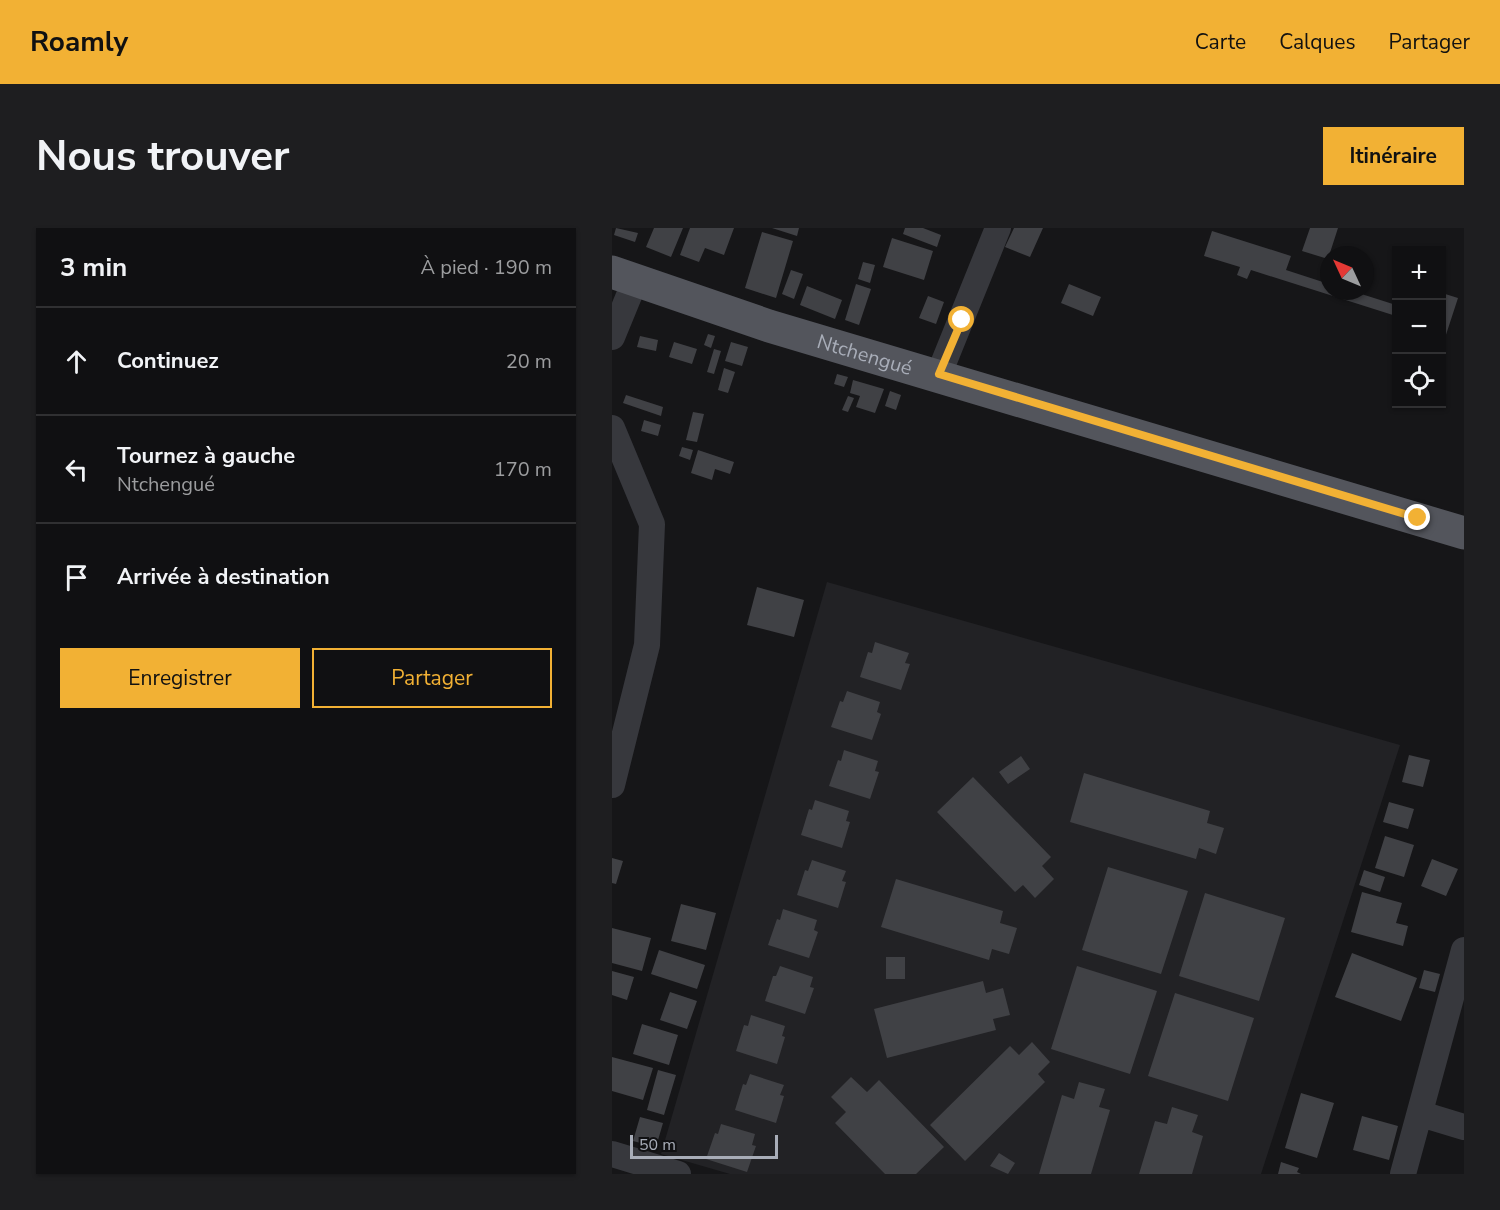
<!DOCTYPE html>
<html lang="fr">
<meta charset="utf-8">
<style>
:root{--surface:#101012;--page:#1e1e20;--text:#f1f3f6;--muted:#9c9d9f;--line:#303032;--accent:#f2b134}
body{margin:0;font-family:"Nunito Sans",sans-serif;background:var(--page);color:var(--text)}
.controls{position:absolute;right:18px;top:18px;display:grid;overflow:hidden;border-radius:0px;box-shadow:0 2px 4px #0004}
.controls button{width:54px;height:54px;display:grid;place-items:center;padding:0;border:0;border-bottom:2px solid var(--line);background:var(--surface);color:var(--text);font:30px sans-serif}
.compass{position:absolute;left:708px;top:18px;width:54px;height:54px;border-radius:50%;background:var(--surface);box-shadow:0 2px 4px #0004;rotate:314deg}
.scale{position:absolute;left:18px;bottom:15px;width:148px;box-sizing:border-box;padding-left:6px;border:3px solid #a8adb8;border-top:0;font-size:16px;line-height:21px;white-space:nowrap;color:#a8adb8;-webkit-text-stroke:4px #111113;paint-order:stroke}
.stop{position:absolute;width:18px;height:18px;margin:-14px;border:4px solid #f2b134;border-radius:50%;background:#fff}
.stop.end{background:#f2b134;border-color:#fff;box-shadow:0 2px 6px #0008}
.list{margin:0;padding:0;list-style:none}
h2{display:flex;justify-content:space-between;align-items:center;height:78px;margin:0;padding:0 24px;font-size:26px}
h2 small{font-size:20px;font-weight:400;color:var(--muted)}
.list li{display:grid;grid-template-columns:39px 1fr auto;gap:18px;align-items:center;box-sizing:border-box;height:108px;padding:0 24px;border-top:2px solid var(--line)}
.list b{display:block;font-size:22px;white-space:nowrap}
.list p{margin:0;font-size:20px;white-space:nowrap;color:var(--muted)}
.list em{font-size:20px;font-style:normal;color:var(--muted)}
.actions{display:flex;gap:12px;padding:18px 24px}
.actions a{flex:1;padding:14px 0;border:2px solid var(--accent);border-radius:0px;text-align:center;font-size:21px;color:var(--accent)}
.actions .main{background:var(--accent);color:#111}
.icon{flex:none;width:33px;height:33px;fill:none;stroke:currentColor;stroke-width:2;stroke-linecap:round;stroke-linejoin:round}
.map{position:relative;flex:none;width:852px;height:946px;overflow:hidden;border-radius:0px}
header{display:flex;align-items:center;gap:36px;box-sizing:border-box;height:84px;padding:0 30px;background:var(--accent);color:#111}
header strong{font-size:28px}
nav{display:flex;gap:33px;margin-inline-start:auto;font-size:21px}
.intro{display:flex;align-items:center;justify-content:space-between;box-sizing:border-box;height:144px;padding:0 36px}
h1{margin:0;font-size:42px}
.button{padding:15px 27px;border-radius:0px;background:var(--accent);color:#111;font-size:21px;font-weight:700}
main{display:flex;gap:36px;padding:0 36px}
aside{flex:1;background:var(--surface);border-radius:0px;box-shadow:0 2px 4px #0004}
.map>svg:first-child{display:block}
</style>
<header>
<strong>Roamly</strong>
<nav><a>Carte</a><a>Calques</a><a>Partager</a></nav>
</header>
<div class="intro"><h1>Nous trouver</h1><a class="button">Itinéraire</a></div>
<main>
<aside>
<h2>3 min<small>À pied · 190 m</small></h2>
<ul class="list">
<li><svg class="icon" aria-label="ahead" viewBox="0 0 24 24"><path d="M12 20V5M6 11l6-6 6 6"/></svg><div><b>Continuez</b></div><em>20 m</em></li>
<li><svg class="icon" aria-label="left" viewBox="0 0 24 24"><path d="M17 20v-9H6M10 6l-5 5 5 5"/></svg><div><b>Tournez à gauche</b><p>Ntchengué</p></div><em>170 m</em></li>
<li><svg class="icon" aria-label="arrive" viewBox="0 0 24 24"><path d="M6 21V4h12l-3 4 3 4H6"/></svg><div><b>Arrivée à destination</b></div></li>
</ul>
<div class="actions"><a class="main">Enregistrer</a><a>Partager</a></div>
</aside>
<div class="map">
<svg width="852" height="946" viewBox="0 0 852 946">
<rect width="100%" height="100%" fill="#161618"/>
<path fill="#222225" d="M215,354l573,163 -139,429h-531l-69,-20z"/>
<path fill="#404145" d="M4,0l22,5 -3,9 -21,-7z
M42,0h29l-12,29 -25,-10z
M78,0h44l-10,27 -19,-7 -6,14 -19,-7z
M160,0h27l-2,8z
M293,0h18l18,7 -4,12 -34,-13z
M402,0h29l-13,29 -25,-10z
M698,0h28l-10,31 -26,-8z
M600,3l79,25 -5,14 43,14v7h23l44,14v11l-145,-46 -4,9 -10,-4 3,-8 -36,-11z
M150,4l31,9 -17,57 -31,-10z
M280,10l41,13 -9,29 -41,-13z
M251,34l12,3 -5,18 -12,-4z
M179,42l12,4 -9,25 -12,-5z
M244,56l15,5 -12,36 -14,-5z
M457,56l32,13 -8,19 -32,-13z
M195,58l35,14 -7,19 -35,-14z
M830,65l16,5 -16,49z
M316,68l16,6 -8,22 -17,-6z
M96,106l7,2 -4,12 -7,-3z
M28,108l18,4 -2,11 -19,-4z
M62,114l23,7 -5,15 -23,-7z
M119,114l17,5 -6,19 -17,-5z
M102,121l7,2 -7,23 -7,-2z
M112,140l11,4 -7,21 -10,-3z
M225,146l11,3 -4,10 -10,-3z
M241,152l31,9 -9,24 -19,-6 4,-11 -10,-3z
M278,163l11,4 -5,15 -11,-4z
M14,167l37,12 -2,9 -38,-13z
M236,168l6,2 -6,14 -6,-2z
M81,184l11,2 -7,28 -11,-2z
M32,192l17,5 -3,11 -17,-5z
M70,219l11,3 -3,10 -11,-4z
M86,222l36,12 -4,12 -15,-5 -3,11 -21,-7z
M145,359l47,13 -10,37 -47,-12z
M263,414l34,11 -4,10 5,1 -9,26 -41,-13 8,-25 4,1z
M235,463l33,11 -3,10 4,2 -9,26 -41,-13 9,-26 3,1z
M232,522l34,11 -3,10 4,1 -9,27 -41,-13 9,-26 3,1z
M797,527l21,5 -7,27 -21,-5z
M409,528l9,13 -22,15 -9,-12z
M472,545l126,38 -3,12 17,5 -8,26 -17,-6 -3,11 -126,-37z
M361,549l78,80 -9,9 12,13 -19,19 -12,-13 -8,7 -78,-80z
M203,572l34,11 -3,10 4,1 -8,26 -41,-13 8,-26 3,1z
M777,574l25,7 -6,20 -25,-7z
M773,608l29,9 -10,32 -29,-9z
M0,630l11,3 -7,23 -4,-1z
M820,631l26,10 -12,27 -25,-10z
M200,632l34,11 -4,10 4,1 -8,26 -41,-13 8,-25 3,1z
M496,639l80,24 -27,83 -79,-24z
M752,642l21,7 -5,15 -21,-7z
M284,651l107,32 -3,12 17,5 -8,26 -17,-5 -3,11 -108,-33z
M750,664l40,11 -6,20 12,3 -5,20 -52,-14z
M593,665l80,25 -26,83 -80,-25z
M69,676l35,9 -10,37 -35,-9z
M171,681l34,11 -3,10 4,2 -9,26 -41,-13 9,-26 3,1z
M0,700l39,10 -9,33 -30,-8z
M47,722l46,15 -8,24 -46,-15z
M740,725l65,25 -16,43 -66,-24z
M274,729h19v22h-19z
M168,738l33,11 -3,10 4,1 -9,26 -40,-13 8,-25h3z
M465,738l80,25 -27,83 -79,-25z
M812,742l16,4 -5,18 -16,-4z
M0,743l22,6 -7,23 -15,-5z
M371,753l3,12 17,-5 7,27 -17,4 3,11 -109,28 -13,-49z
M58,764l27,9 -10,28 -27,-9z
M563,765l79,25 -26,83 -80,-25z
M139,787l34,11 -3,10 3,1 -8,27 -41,-13 8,-26 4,1z
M30,796l36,11 -9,30 -36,-11z
M420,814l18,20 -12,12 7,8 -80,79 -35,-36 80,-79 9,9z
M0,829l41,11 -10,32 -31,-9z
M46,842l18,5 -12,40 -17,-5z
M138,846l34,11 -4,10 4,1 -8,27 -41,-13 8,-26 3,1z
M239,849l16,15 12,-12 65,67 -28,27h-31l-50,-51 11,-11 -15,-15z
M467,854l26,7 -6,18 11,3 -19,64h-52l23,-79 12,4z
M689,865l33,10 -17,55 -32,-10z
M560,879l26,8 -6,17 11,4 -11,38h-53l16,-53 12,3z
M750,888l36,10 -9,34 -36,-10z
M28,889l23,6 -7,24 -23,-6z
M109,896l34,10 -3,11 4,1 -9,26 -41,-13 9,-26 3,1z
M387,925l16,10 -7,11 -18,-8z
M669,934l18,6 -2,4 4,2h-23z"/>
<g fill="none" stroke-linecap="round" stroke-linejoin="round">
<path stroke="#37383d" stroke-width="26" d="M0,109l23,-56
M327,146l59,-146
M0,200l40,96 -5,121 -35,140
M809,886l43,13
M0,926l66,20
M791,946l61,-224"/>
<path stroke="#53555c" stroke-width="33" id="s1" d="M0,44l157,54 695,207"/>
</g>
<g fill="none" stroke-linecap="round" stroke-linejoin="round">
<path stroke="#f2b134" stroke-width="8" d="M350,92l-23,54 479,144"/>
</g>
<g text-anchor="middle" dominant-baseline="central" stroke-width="5" stroke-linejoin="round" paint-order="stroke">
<g font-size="20" fill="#a8adb8" stroke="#111113">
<text stroke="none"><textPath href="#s1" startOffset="266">Ntchengué</textPath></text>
</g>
</g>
</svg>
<div class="controls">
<button>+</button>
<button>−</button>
<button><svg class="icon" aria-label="locate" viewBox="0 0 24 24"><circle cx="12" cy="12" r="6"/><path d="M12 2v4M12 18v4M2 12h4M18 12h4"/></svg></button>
</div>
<svg class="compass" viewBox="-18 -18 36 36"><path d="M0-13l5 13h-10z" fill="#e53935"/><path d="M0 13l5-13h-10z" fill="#9c9d9f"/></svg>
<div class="scale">50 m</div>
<div class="stop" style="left:350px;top:92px"></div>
<div class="stop end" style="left:806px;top:290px"></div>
</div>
</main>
